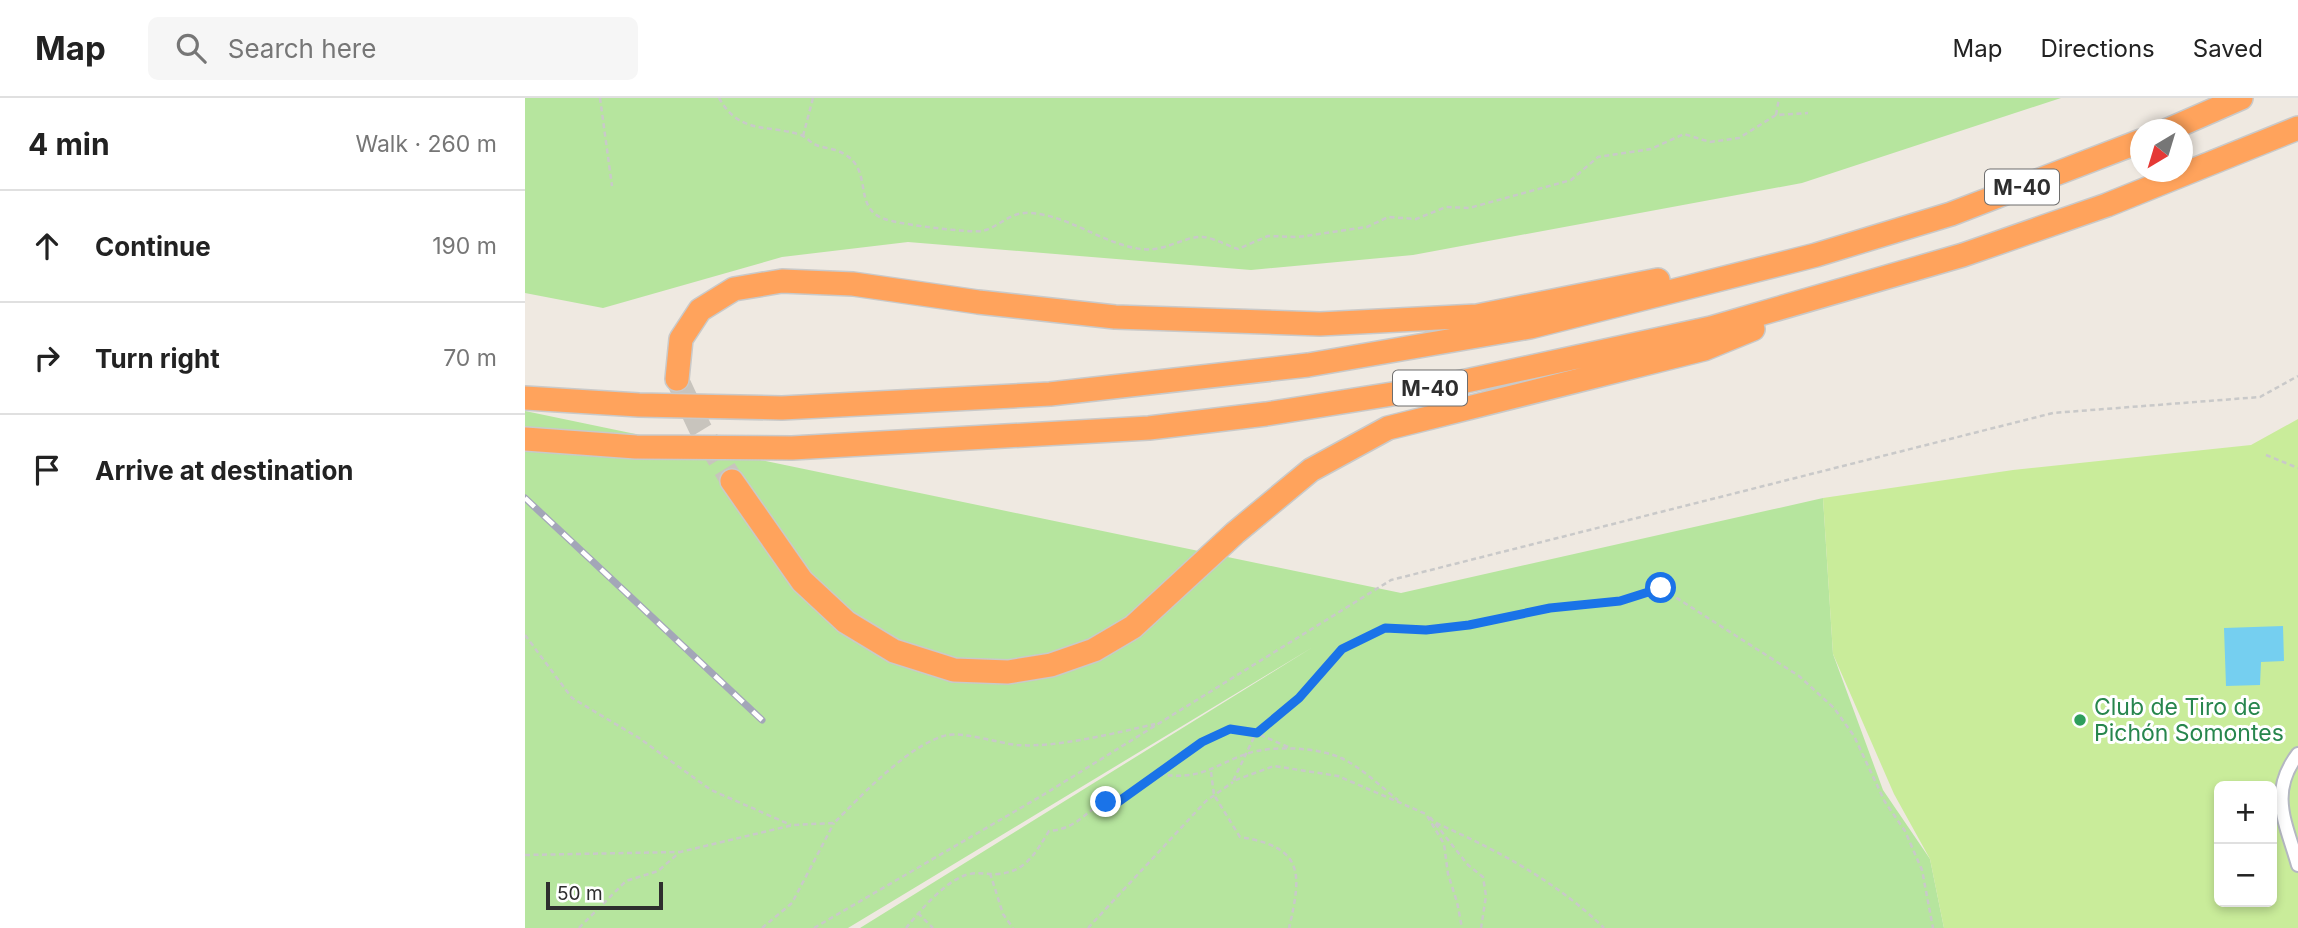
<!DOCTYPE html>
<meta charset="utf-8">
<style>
:root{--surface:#fff;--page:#f6f6f6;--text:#222;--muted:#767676;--line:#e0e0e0}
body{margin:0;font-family:Inter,sans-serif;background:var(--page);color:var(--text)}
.controls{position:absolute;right:21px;bottom:21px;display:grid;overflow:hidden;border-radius:10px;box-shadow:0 4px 10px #0003}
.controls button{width:63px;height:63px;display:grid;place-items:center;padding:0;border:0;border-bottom:2px solid var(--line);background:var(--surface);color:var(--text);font:35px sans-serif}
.compass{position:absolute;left:1605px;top:21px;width:63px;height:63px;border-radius:50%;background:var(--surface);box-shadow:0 4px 10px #0003;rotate:218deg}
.scale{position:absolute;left:21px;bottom:18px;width:117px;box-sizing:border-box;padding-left:7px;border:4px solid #2e2e2e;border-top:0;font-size:19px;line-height:24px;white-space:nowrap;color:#2e2e2e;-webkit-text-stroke:5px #fff;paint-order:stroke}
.stop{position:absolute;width:21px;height:21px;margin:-16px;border:5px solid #1a73e8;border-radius:50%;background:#fff}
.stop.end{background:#1a73e8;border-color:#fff;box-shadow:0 2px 7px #0008}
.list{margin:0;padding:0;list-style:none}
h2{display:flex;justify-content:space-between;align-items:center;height:91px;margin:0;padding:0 28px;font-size:30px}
h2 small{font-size:23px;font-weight:400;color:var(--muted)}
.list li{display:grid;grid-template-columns:46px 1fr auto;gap:21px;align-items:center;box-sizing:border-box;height:112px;padding:0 28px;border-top:2px solid var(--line)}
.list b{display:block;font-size:26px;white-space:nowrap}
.list em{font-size:23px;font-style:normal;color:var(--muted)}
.icon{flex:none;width:38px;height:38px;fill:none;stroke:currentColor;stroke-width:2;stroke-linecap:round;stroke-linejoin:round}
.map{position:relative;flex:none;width:1773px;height:830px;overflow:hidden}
header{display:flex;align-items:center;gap:42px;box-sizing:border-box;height:98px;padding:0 35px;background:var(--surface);border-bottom:2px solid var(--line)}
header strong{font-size:33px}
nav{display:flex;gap:38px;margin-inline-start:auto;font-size:24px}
.search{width:490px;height:63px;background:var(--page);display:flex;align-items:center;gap:18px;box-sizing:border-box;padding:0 24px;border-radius:10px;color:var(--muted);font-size:26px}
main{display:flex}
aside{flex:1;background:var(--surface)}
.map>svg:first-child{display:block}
</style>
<header>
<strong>Map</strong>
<div class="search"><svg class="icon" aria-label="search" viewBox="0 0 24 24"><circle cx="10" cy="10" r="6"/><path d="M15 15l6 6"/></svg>Search here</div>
<nav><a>Map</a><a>Directions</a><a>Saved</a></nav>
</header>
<main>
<aside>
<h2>4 min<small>Walk · 260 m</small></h2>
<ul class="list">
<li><svg class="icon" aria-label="ahead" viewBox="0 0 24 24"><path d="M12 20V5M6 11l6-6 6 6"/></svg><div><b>Continue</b></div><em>190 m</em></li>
<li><svg class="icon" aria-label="right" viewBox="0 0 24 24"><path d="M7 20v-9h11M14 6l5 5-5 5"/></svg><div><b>Turn right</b></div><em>70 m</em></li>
<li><svg class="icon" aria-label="arrive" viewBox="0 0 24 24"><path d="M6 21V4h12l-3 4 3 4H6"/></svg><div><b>Arrive at destination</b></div></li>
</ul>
</aside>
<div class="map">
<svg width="1773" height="830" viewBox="0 0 1773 830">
<rect width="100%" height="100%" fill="#efe9e1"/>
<path fill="#b6e59e" d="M0,0h1536l-259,85 -389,72 -162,15 -343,-28 -126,15 -179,51 -78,-15z
M0,313l876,182 422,-95 10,156 50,136 47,69 14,69h-1084l453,-281 -465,281h-323z"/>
<path fill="#c9ec9a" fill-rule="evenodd" d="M1773,321v509h-354l-14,-69 -36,-65 -61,-140 -10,-156 190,-28 238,-25zM1694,688h53v116h-53z"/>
<path fill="#75cff0" d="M1758,528l1,35 -23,1 -1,23 -34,1 -2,-58z"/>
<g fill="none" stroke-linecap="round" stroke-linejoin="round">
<path stroke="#c8c4bd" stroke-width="23" stroke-dasharray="23 11" stroke-linecap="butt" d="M152,281l23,49 32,53"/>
<g stroke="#b4b7c1" stroke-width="16">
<path id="minor" d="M1773,656c-30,39 -12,69 0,111"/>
</g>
<g stroke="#c9c9c9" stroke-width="26">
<path id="motorway" d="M1643,32l73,-32
M152,281l4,-40 19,-29 34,-21 48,-8 71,3 125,18 137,15 205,7 157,-8 181,-36
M0,300l114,7 143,3 268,-14 258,-29 222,-38 286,-72 135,-41 190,-73
M0,341l111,8 156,1 357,-20 117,-14 177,-28 268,-58 252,-73 144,-50 191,-77
M207,383l70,100 44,41 48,29 60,19 54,2 43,-7 43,-15 39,-23 102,-94 76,-63 77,-42 316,-79 49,-20"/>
</g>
<path stroke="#c9c9c9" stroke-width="2.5" stroke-dasharray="5 3.5" stroke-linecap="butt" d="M75,0l12,88
M194,0c21,37 48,26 82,37 5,2 9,7 13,9 6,3 14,4 21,6 46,15 10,62 57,71 15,4 77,12 90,10 18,-4 28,-20 49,-18 39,3 72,31 110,36 25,3 43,-13 62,-12 11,1 25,9 35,12l30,-13 30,1 69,-10 21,-10 28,2 30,-12 23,1 102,-28 27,-23 53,-8 33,-15 26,8 29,-4 37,-23 32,-2
M1251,17l3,-17
M278,38l10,-38
M1741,357l32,13
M0,537l47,63 67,40 72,52 80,35
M763,649l-32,-14 43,-35 43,-49 43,-20 41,1 43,-5 81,-17 70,-7 41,-13 138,88 35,32 20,28 31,66 20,29 17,39 11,58
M686,674l3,23 26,42c64,10 62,36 49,91
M634,676c41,7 53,-8 87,-20 25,-9 71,-7 95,4 20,9 40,29 57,42
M905,719l38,48 15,12 3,19 -5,32
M911,725c61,27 120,58 168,105
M0,757l155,-3
M465,775l13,41 10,14
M393,815l15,15
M54,830l47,-47 32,-10 22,-19 113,-27 41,-2c26,-26 77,-81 114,-88 17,-3 50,8 69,10 39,3 99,-12 138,-21
M237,830l30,-25 42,-80
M289,830l229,-133 348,-215 662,-167 207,-16 38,-21
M381,830c14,-17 35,-42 55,-51 14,-7 24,-2 37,-3 28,-2 38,-22 51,-43 37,-3 37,-30 69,-29l84,-60 28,-13 26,4 -23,48 41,-15 64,10 88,38 18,30 4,30 9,28 5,26
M563,830l118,-127 27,-19"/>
<use href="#minor" stroke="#fff" stroke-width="12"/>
<use href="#motorway" stroke="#ffa35c" stroke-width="23"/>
<g stroke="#a3a6b8" stroke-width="7">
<path id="rail" d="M0,400l237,222"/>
</g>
<use href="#rail" stroke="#fff" stroke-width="4.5" stroke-dasharray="13" stroke-linecap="butt"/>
</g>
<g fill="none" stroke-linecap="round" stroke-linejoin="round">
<path stroke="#1a73e8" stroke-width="9" d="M581,704h12l84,-60 28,-13 27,4 42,-35 43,-49 43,-21 41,2 43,-5 81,-17 70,-7 41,-13"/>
</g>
<circle fill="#2e9e5b" stroke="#fff" stroke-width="2.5" cx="1555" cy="622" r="7"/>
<g text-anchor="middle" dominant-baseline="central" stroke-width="6" stroke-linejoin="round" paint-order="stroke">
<g fill="#fff" stroke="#6d6d6d" stroke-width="2">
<rect x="1460" y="71.5" width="74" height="35" rx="5"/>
<rect x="868" y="272.5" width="74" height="35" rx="5"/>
</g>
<g font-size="21" font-weight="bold" fill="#2e2e2e">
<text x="1497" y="89">M-40</text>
<text x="905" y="290">M-40</text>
</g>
<g font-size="23" fill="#27864d" stroke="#fff" text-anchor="start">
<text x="1569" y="609">Club de Tiro de<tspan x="1569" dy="26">Pichón Somontes</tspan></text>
</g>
</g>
</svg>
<div class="controls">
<button>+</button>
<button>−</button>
</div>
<svg class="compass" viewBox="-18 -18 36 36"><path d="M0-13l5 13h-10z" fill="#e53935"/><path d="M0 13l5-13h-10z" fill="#767676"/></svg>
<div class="scale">50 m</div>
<div class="stop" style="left:1136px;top:490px"></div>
<div class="stop end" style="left:581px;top:704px"></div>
</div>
</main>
